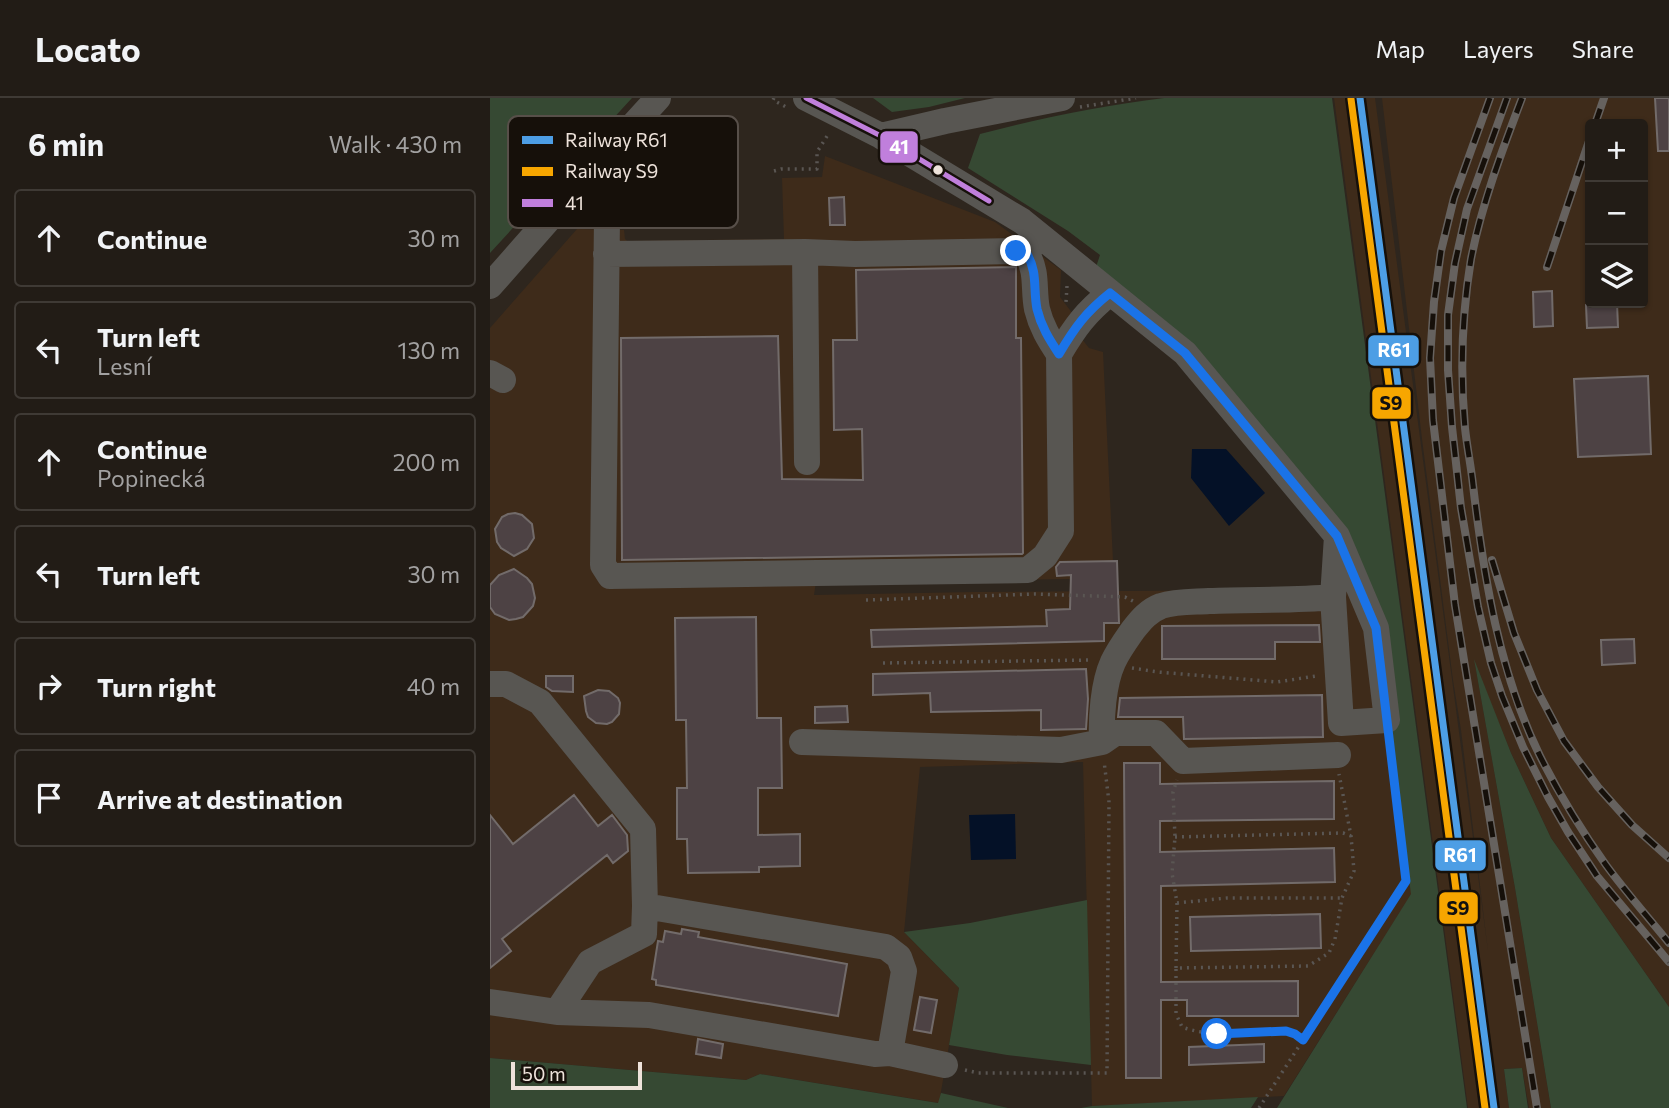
<!DOCTYPE html>
<meta charset="utf-8">
<style>
:root{--surface:#221c16;--page:#2e2923;--text:#f1f3f6;--muted:#a2a1a1;--line:#3f3a35}
body{margin:0;font-family:Commissioner,sans-serif;background:var(--page);color:var(--text)}
.controls{position:absolute;right:21px;top:21px;display:grid;overflow:hidden;border-radius:7px;box-shadow:0 2px 5px #0004}
.controls button{width:63px;height:63px;display:grid;place-items:center;padding:0;border:0;border-bottom:2px solid var(--line);background:var(--surface);color:var(--text);font:35px sans-serif}
.scale{position:absolute;left:21px;bottom:18px;width:131px;box-sizing:border-box;padding-left:7px;border:4px solid #eee3db;border-top:0;font-size:19px;line-height:24px;white-space:nowrap;color:#eee3db;-webkit-text-stroke:5px #16100a;paint-order:stroke}
.stop{position:absolute;width:21px;height:21px;margin:-16px;border:5px solid #1a73e8;border-radius:50%;background:#fff}
.stop.end{background:#1a73e8;border-color:#fff;box-shadow:0 2px 7px #0008}
.list{margin:0;padding:0;list-style:none}
h2{display:flex;justify-content:space-between;align-items:center;height:91px;margin:0;padding:0 28px;font-size:30px}
h2 small{font-size:23px;font-weight:400;color:var(--muted)}
.list li{display:grid;grid-template-columns:46px 1fr auto;gap:21px;align-items:center;box-sizing:border-box;height:98px;margin:0 14px 14px;padding:0 14px;border:2px solid var(--line);border-radius:7px}
.list b{display:block;font-size:26px;white-space:nowrap}
.list p{margin:0;font-size:23px;white-space:nowrap;color:var(--muted)}
.list em{font-size:23px;font-style:normal;color:var(--muted)}
.icon{flex:none;width:38px;height:38px;fill:none;stroke:currentColor;stroke-width:2;stroke-linecap:round;stroke-linejoin:round}
.map{position:relative;flex:none;width:1179px;height:1010px;overflow:hidden}
header{display:flex;align-items:center;gap:42px;box-sizing:border-box;height:98px;padding:0 35px;background:var(--surface);border-bottom:2px solid var(--line)}
header strong{font-size:33px}
nav{display:flex;gap:38px;margin-inline-start:auto;font-size:24px}
main{display:flex}
aside{flex:1;background:var(--surface)}
.map>svg:first-child{display:block}
</style>
<header>
<strong>Locato</strong>
<nav><a>Map</a><a>Layers</a><a>Share</a></nav>
</header>
<main>
<aside>
<h2>6 min<small>Walk · 430 m</small></h2>
<ul class="list">
<li><svg class="icon" aria-label="ahead" viewBox="0 0 24 24"><path d="M12 20V5M6 11l6-6 6 6"/></svg><div><b>Continue</b></div><em>30 m</em></li>
<li><svg class="icon" aria-label="left" viewBox="0 0 24 24"><path d="M17 20v-9H6M10 6l-5 5 5 5"/></svg><div><b>Turn left</b><p>Lesní</p></div><em>130 m</em></li>
<li><svg class="icon" aria-label="ahead" viewBox="0 0 24 24"><path d="M12 20V5M6 11l6-6 6 6"/></svg><div><b>Continue</b><p>Popinecká</p></div><em>200 m</em></li>
<li><svg class="icon" aria-label="left" viewBox="0 0 24 24"><path d="M17 20v-9H6M10 6l-5 5 5 5"/></svg><div><b>Turn left</b></div><em>30 m</em></li>
<li><svg class="icon" aria-label="right" viewBox="0 0 24 24"><path d="M7 20v-9h11M14 6l5 5-5 5"/></svg><div><b>Turn right</b></div><em>40 m</em></li>
<li><svg class="icon" aria-label="arrive" viewBox="0 0 24 24"><path d="M6 21V4h12l-3 4 3 4H6"/></svg><div><b>Arrive at destination</b></div></li>
</ul>
</aside>
<div class="map">
<svg width="1179" height="1010" viewBox="0 0 1179 1010">
<rect width="100%" height="100%" fill="#2e261e"/>
<path fill="#3e2b1a" fill-rule="evenodd" d="M844,0h41l113,853 -27,-221 -8,-50 -31,-241 -40,-341h287v909l-118,-169 -40,-85 -36,-89 40,224 36,220h-22l-7,-40 -18,1 5,39h-41zM1100,26h53v179h-53z
M335,58l170,66 66,48 -1,27 13,17 -6,6 22,28 14,4 10,209 -42,1v17l-255,3 -2,13 161,-3 315,-2 82,-4 40,307 -128,203 -192,10 -9,-344 -163,5 -16,165 55,56 -20,115 -179,-29 -14,6 -256,-22v-730l87,-99 47,1 1,9 2,2 157,-2 -2,-61 40,-1z"/>
<path fill="#364933" d="M0,0h142l-142,155z
M383,0h92l-36,9 -37,5z
M674,0h168l135,1010h-190l134,-214 -35,-266 -39,-92 -241,-269 4,-12 -32,-24 -100,-63 12,-34c60,-16 121,-28 184,-36z
M984,561l37,94 40,85 118,169v101h-118l-36,-220z
M597,802l4,165 -84,-10 -58,-10 10,-57 -55,-56 66,-9z
M0,960l256,22 14,-6 178,29 3,-10 67,15h-518z
M1032,970l6,40h-19l-5,-39z
M768,999l-7,11h-170l11,-2z"/>
<path fill="#041127" d="M702,351h34l39,44 -36,33 -38,-48z
M525,716l1,45 -45,1 -2,-45z"/>
<path fill="#4d4244" stroke="#726b6a" stroke-width="2" d="M1165,0h14v53h-11z
M354,99l1,28h-15l-1,-27z
M526,169v71h5l2,215 -1,1 -400,6 -1,-222 157,-2 4,143 81,1 -1,-51 -28,1 -1,-90h24l-1,-70z
M1062,193l1,35 -19,1 -1,-35z
M1098,205h29l1,24 -31,1 -1,-23h3z
M1158,278l3,78 -73,3 -4,-78z
M25,415l7,2 10,9 2,14 -7,11 -13,7 -13,-8 -4,-6 -2,-13 7,-12 6,-3z
M627,463l2,62h-15v18l-232,6 -1,-17 176,-4 -1,-16 24,-1 1,-34 -14,1 -1,-9 4,-5z
M24,471l13,9 5,6 3,14 -2,8 -10,11 -7,2 -7,1 -14,-6 -5,-7v-22l9,-10z
M266,519l1,101h24l1,70h-24v47l42,-1v32l-41,1v5l-71,1 -1,-34h-10v-51h10l-1,-68h-10l-1,-102z
M829,527l1,17h-45v17h-113v-33z
M1144,541l1,24 -33,2 -1,-25z
M596,571l2,30 -2,30h-1l-44,1v-20l-110,2 -1,-19 -57,2v-21z
M56,578h27v16l-21,-1 -6,-4z
M108,592l11,1 9,7 2,5 -1,11 -7,8 -5,2 -11,-1 -8,-6 -2,-6 -2,-15z
M832,597l1,42 -139,2 -1,-22h-65l2,-19z
M357,608l1,16 -33,1v-16z
M634,665h36v21l174,-3v38l-174,2v31l174,-4 1,34 -174,4v96l137,-1v35h-111v-16h-26v78h-35z
M84,697l24,31 14,-11 15,20 1,16 -15,12 -6,-8 -105,84 9,12 -21,17v-153l23,29z
M830,816l1,34 -130,3 -1,-34z
M192,831l17,3 -1,5 149,27 -9,52 -182,-31v-5l-4,-1 6,-38 5,1 2,-11 16,3z
M430,899l17,3 -6,33 -17,-3z
M208,941l25,5 -2,14 -25,-4z
M774,946v18l-75,3v-18z"/>
<g fill="none" stroke-linecap="round" stroke-linejoin="round">
<path stroke="#5a5653" stroke-width="3.5" stroke-dasharray="2 5" stroke-linecap="butt" d="M284,0l-1,2 15,8
M590,9l56,-9
M284,73l7,-2h36v-17l12,-19
M577,188l-1,16 3,3
M376,502l169,-6 90,3 8,4
M393,565l207,-3
M642,570l26,4 119,10 39,-6
M685,739l168,-4 8,3
M687,805l50,-5h115
M686,870l1,-65 -5,-30 3,-36 -2,-45 4,-12
M813,942l-8,-6 -9,-4c-34,2 -72,9 -104,-3l-6,-13v-46l132,-2 21,-13 6,-14 7,-41 12,-27 -3,-35 -12,-62
M475,972l13,3h129l2,-271 -5,-41
M769,1010l147,-227 -17,-142"/>
<path stroke="#585652" stroke-width="26" d="M316,0l75,38 141,85 163,132 152,183 39,92 11,92 -46,3 -8,-126 4,-61
M391,38l64,-15 117,-23
M95,80l22,40 -4,347 7,11 418,-6 17,-14 16,-25 -2,-177c16,-27 27,-42 51,-61
M315,154l2,210
M116,156l199,-2 50,2 161,-3 11,3c11,19 6,35 10,55 4,17 12,30 22,45
M0,188l95,-108 73,-80
M0,275l13,7
M0,586h16l34,18 103,127 2,77 241,41 13,10 5,14 -14,82 -15,1 -226,-39 -92,-3 -67,-10
M312,644l259,8 41,-8 13,-9h41l27,28 155,-6
M612,644c-1,-24 1,-58 11,-80 5,-11 13,-22 20,-32 8,-10 15,-19 28,-24 15,-5 33,-4 48,-5 42,-2 83,0 124,-4
M67,914l33,-50 54,-28 1,-28
M400,955l55,12"/>
<g stroke="#66625f" stroke-width="8">
<path id="rail" d="M1000,0l-36,100 -13,53 -7,51 -4,56 3,62 22,185 82,503
M1017,0l-40,111 -12,54 -7,52v55l4,57 9,81 17,99 13,56 11,33 21,51 25,50 20,35 29,44 72,86
M1032,0c-20,53 -40,105 -51,161 -9,55 -11,113 -6,169 2,19 6,38 8,57 11,93 26,187 67,271 19,38 41,74 66,109 19,26 42,52 63,78
M1105,26l9,-26
M1057,169l43,-129
M1002,462l22,73 23,57 27,51 34,46 34,38 37,33"/>
</g>
<use href="#rail" stroke="#16100a" stroke-width="5" stroke-dasharray="16" stroke-linecap="butt"/>
<g stroke="#16100a" stroke-width="10">
<path id="bus-1" d="M316,0l75,38 108,65"/>
</g>
<use href="#bus-1" stroke="#c07fdc" stroke-width="5"/>
<g stroke="#16100a" stroke-width="12">
<path id="rail-1" d="M870,0l134,1010"/>
</g>
<g stroke="#16100a" stroke-width="12">
<path id="rail-2" d="M861,1l134,1009"/>
</g>
<use href="#rail-1" stroke="#4d9ee5" stroke-width="7"/>
<use href="#rail-2" stroke="#f7a600" stroke-width="7"/>
</g>
<g fill="none" stroke-linecap="round" stroke-linejoin="round">
<path stroke="#1a73e8" stroke-width="9" d="M526,153l11,3c11,19 6,35 10,55 4,17 12,30 22,45 16,-27 27,-42 51,-61l75,60 152,183 39,92 30,253 -103,159 -8,-6 -9,-3 -69,3"/>
</g>
<circle fill="#eee3db" stroke="#16100a" stroke-width="2.5" cx="448" cy="72" r="6"/>
<rect x="18" y="18" width="230" height="112" rx="10" fill="#16100a" stroke="#574f49" stroke-width="2"/>
<rect x="32" y="38" width="31" height="8" fill="#4d9ee5"/>
<rect x="32" y="69" width="31" height="9" fill="#f7a600"/>
<rect x="32" y="101" width="31" height="8" fill="#c07fdc"/>
<g font-size="19" fill="#eee3db">
<text x="75" y="49">Railway R61</text>
<text x="75" y="80">Railway S9</text>
<text x="75" y="112">41</text>
</g>
<g stroke="#16100a" stroke-width="2.5">
<rect x="389" y="32" width="40" height="34" rx="7" fill="#c07fdc"/>
<rect x="877" y="236" width="53" height="33" rx="7" fill="#4d9ee5"/>
<rect x="881" y="288" width="41" height="34" rx="7" fill="#f7a600"/>
<rect x="944" y="741" width="53" height="33" rx="7" fill="#4d9ee5"/>
<rect x="948" y="793" width="41" height="34" rx="7" fill="#f7a600"/>
</g>
<g font-size="19" text-anchor="middle" font-weight="bold" fill="#fff">
<text x="409" y="56">41</text>
<text x="904" y="259">R61</text>
<text x="970" y="764">R61</text>
</g>
<g font-size="19" text-anchor="middle" font-weight="bold" fill="#111">
<text x="901" y="312">S9</text>
<text x="968" y="817">S9</text>
</g>
</svg>
<div class="controls">
<button>+</button>
<button>−</button>
<button><svg class="icon" aria-label="layers" viewBox="0 0 24 24"><path d="M12 4l9 5-9 5-9-5zM3 14l9 5 9-5"/></svg></button>
</div>
<div class="scale">50 m</div>
<div class="stop" style="left:727px;top:936px"></div>
<div class="stop end" style="left:526px;top:153px"></div>
</div>
</main>
